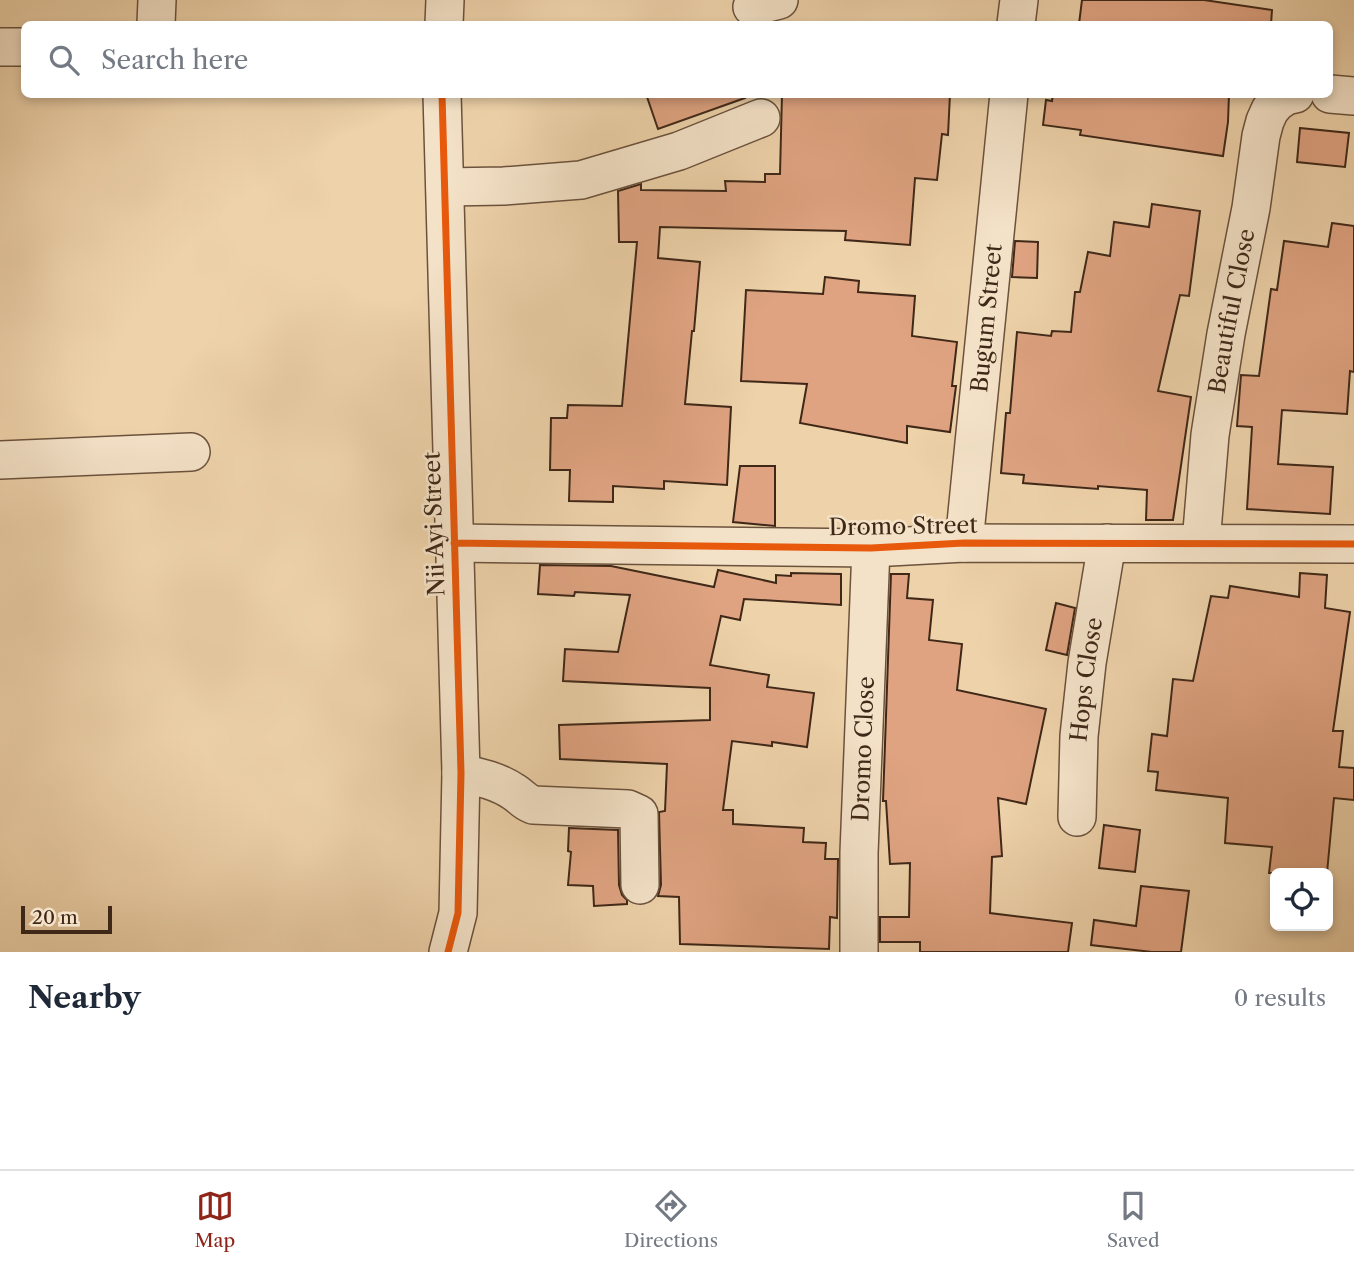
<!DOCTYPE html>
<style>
:root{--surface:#fff;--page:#f2f2f3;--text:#1f2937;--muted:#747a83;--line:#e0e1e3;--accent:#8f2418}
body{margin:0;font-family:"Libre Caslon Text",serif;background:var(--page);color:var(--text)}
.controls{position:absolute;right:21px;bottom:21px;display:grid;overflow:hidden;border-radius:10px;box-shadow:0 4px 10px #0003}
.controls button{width:63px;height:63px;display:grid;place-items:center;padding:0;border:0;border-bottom:2px solid var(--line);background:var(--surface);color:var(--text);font:35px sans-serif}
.scale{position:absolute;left:21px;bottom:18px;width:91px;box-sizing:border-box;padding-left:7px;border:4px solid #3f2818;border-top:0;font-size:19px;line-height:24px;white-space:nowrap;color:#3f2818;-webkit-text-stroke:5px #f4e2c8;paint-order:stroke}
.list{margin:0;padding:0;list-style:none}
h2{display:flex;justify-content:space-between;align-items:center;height:91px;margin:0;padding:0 28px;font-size:30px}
h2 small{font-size:23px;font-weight:400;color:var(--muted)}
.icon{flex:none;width:38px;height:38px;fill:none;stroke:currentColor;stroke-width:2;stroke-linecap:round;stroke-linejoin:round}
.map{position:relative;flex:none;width:1354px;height:952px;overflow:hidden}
.search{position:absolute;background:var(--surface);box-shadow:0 4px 10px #0003;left:21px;right:21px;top:21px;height:77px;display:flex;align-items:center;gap:18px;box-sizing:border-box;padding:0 24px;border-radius:10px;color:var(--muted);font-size:26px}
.sheet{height:217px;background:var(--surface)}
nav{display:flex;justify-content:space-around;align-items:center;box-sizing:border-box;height:98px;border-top:2px solid var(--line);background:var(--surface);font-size:19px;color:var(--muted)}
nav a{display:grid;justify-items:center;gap:4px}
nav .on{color:var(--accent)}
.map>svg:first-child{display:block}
</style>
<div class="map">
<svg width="1354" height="952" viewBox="0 0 1354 952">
<rect width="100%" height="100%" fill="#eed2aa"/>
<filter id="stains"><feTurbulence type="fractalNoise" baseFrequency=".00286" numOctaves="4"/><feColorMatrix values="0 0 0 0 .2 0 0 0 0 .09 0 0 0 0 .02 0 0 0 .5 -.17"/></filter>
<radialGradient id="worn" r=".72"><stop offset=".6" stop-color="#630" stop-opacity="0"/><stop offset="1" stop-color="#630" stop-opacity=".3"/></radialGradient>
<path fill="#dfa381" stroke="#3f2818" stroke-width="2" d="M1082,0h122l68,10 -1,14h-192z
M646,94h99v4l-87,31z
M782,94h168l-2,41 -6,-1 -5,46 -22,-2 -5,67 -65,-5 1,-9 -186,-4 -2,31 42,4 -6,69h-2l-7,73 46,3 -4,78 -63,-4v8l-51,-3v16l-44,-1 1,-31h-20l1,-52h16l1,-13 54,1 15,-164h-18l-1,-51 23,-7v6l85,1 -1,-10 40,1v-8h15z
M1053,94h176l-1,28 -5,34 -143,-21 1,-5 -38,-5 3,-25 6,1z
M1300,128l49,5 -4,34 -48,-5z
M1152,204l48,7 -11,85 -9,-1 -22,96 33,6 -18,123h-27l1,-30 -49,-4v3l-75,-6 1,-8 -23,-2 5,-60h4l7,-81 34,4 1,-5 19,1 4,-40h5l8,-40 22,4 4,-34 35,5z
M1332,223l22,3v146l-4,-1 -3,43 -65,-4 -4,54 55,3 -3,47 -83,-5 5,-82 -15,-1 4,-51 18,1 12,-87 6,1 7,-49 44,6z
M1015,241l23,1 -1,36 -25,-1z
M825,277l34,4 -1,11 57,4 -3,40 45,6 -5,44h4l-6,46 -43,-6v17l-107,-20 7,-39 -66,-3 5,-91 77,4z
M740,466h35v60l-42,-4z
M540,565l71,1 103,21 4,-17 58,13v-8l15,1v-3l50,1v31l-97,-6 -4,21 -19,-4 -11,49 59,10 -2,12 47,6 -7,54 -35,-5v4l-40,-5 -9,69h10v14l71,4 -1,14 23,1 -1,16h13l-1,59 -7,-1 -1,32 -149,-5 -1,-47 -21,-1 3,-11 -2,-73 6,-1 2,-47 -107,-5 -1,-34 151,-5v-32l-147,-7 2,-32 53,3 12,-57 -55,-3 -1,4 -36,-2z
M1300,573l27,2 -2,33 25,4 -17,119h10l-4,36 15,1v32l-20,-2 -7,75h-58l3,-26 -47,-4 3,-45 -72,-8 2,-18 -10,-1 4,-37 15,2 6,-57 20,2 18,-85 17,2 2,-12 69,11z
M891,574h18l-2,24 26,2 -4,40 33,4 -5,46 89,19 -20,95 -28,-6 4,58 -10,1 -2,56 82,10 -4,29h-148v-10h-40v-25h29l1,-54 -20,1 -4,-63h-3z
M1056,603l19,5 -8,47 -21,-5z
M1104,825l36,5 -5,42 -36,-4z
M569,828l49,2 1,55 3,10 5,5v4l-33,2 -1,-20 -25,-1 3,-33 -3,-1z
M1141,886l48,5 -8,61h-29l-61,-7 3,-25 42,6z"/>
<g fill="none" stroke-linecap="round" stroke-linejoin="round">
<g stroke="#6b523c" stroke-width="40">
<g id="minor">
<path d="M752,7l27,-7"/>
<path d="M156,24l1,-24"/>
<path d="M444,24l1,-24"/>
<path d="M1016,24l3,-24"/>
<path d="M0,47h24"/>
<path d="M442,94l19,679 -3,140 -10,39"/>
<path d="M1330,94l24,2"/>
<path d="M445,187l59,-1 77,-6 98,-29 82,-33"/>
<path d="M0,460l191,-8"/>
<path d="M454,543l417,5 93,-5 390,1"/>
<path id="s1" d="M964,543l45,-449"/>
<path id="s2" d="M1201,543l9,-108 16,-101 25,-126 10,-72 4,-15 5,-11 7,-8 9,-6 9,-2"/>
<path d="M461,773c18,4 37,8 53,19 8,5 9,9 19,13l95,4 11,5 1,71"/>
<path id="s3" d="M1077,817l2,-81 8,-73 20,-120"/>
<path id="s4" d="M859,952v-99l12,-305"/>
</g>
</g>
<use href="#minor" stroke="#f4e2c8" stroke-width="37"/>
<g stroke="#f4e2c8" stroke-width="11">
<path id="cycleway" d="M442,94l19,679 -3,140 -10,39
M454,543l417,5 93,-5 390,1"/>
</g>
<use href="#cycleway" stroke="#e8590c" stroke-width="7"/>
</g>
<g text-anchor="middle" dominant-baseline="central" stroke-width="5" stroke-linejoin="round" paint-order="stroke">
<g font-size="23" fill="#3f2818" stroke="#f4e2c8">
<text stroke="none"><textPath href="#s2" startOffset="234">Beautiful Close</textPath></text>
<text stroke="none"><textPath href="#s1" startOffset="226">Bugum Street</textPath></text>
<text transform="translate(434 524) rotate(-92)">Nii Ayi Street</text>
<text transform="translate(903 526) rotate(-1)">Dromo Street</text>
<text stroke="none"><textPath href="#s3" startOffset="138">Hops Close</textPath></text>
<text stroke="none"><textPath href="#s4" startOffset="203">Dromo Close</textPath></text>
</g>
</g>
<rect width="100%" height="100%" filter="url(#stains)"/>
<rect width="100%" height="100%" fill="url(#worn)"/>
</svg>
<div class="controls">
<button><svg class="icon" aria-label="locate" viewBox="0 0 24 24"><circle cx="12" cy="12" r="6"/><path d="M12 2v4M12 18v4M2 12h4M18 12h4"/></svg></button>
</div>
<div class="scale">20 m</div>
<div class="search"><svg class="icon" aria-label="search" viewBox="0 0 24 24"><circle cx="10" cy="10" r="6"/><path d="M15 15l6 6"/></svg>Search here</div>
</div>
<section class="sheet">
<h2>Nearby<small>0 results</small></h2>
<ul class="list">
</ul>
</section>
<nav>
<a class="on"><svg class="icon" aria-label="map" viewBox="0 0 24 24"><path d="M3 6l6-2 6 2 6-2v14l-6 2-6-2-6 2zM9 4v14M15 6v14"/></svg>Map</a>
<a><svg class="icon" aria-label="directions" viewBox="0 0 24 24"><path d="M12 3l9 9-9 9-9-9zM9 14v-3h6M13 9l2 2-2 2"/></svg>Directions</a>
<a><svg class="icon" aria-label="saved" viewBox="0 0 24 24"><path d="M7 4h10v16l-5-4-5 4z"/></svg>Saved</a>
</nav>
